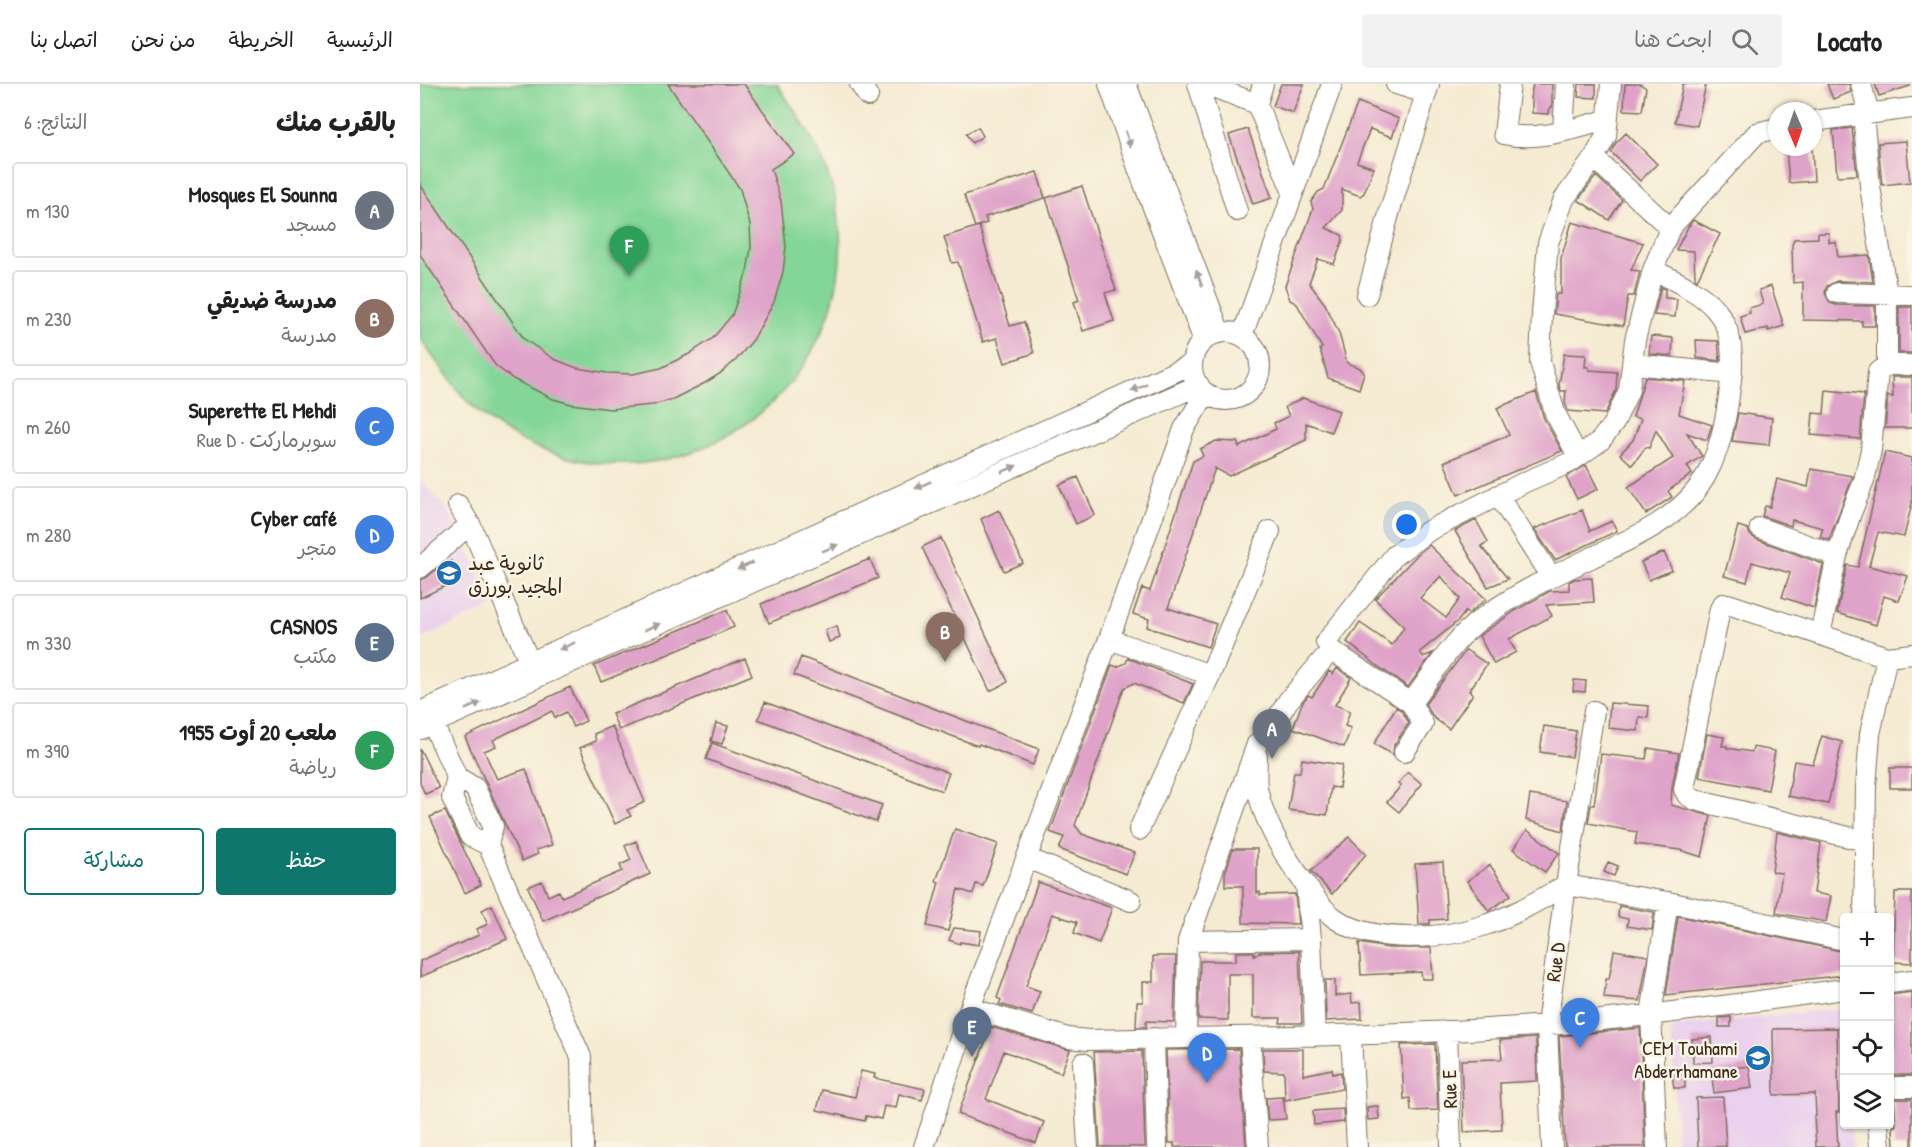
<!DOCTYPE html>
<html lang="ar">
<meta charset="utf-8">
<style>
:root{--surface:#fff;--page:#f2f2f2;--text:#222;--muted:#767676;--line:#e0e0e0;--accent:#0f766e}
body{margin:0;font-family:"Patrick Hand","Playpen Sans Arabic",sans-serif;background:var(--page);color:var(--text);direction:rtl}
.controls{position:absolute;right:18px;bottom:18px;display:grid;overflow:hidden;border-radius:6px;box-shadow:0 2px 4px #0004}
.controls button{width:54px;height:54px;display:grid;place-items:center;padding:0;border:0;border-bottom:2px solid var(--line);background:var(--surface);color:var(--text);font:30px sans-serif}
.compass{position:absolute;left:1348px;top:18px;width:54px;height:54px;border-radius:50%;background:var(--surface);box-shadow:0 2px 4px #0004;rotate:178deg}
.you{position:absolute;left:987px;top:441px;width:21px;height:21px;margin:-15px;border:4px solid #fff;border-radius:50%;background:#1a73e8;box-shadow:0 0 0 9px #1a73e833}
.badge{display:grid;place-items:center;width:39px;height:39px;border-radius:50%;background:var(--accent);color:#fff;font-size:20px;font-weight:700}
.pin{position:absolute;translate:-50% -50px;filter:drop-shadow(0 2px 3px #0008)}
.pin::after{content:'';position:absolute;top:32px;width:21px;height:18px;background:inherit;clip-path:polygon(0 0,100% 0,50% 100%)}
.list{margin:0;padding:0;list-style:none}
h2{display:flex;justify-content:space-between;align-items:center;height:78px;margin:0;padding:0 24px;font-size:26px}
h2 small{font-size:20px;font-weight:400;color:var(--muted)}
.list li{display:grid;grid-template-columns:39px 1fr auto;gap:18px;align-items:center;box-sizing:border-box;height:96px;margin:0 12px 12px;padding:0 12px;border:2px solid var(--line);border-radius:6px}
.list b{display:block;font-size:22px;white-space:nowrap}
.list p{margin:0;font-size:20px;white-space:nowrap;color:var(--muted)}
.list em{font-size:20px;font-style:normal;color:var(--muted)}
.actions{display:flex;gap:12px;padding:18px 24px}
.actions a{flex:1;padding:14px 0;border:2px solid var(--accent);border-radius:6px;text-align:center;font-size:21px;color:var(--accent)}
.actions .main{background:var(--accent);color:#fff}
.icon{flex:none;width:33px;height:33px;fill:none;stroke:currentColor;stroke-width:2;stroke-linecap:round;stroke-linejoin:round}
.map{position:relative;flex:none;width:1492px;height:1063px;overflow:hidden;direction:ltr}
header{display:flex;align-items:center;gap:36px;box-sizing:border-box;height:84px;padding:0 30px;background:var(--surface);border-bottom:2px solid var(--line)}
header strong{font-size:28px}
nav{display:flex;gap:33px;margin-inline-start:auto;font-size:21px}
.search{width:420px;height:54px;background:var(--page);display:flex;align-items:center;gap:15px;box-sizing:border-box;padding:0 21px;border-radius:6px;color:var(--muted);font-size:22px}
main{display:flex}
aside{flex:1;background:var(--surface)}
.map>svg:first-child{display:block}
</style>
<header>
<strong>Locato</strong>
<div class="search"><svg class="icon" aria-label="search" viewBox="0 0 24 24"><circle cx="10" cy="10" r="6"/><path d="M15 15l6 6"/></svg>ابحث هنا</div>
<nav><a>الرئيسية</a><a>الخريطة</a><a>من نحن</a><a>اتصل بنا</a></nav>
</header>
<main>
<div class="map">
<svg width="1492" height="1063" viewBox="0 0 1492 1063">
<rect width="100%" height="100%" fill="#fcf5e5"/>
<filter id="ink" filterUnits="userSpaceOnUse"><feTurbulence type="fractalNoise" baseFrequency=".0167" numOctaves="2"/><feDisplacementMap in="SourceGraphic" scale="12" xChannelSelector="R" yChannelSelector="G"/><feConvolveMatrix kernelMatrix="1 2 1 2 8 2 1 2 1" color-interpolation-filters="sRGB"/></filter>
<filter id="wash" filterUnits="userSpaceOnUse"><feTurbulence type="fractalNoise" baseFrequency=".008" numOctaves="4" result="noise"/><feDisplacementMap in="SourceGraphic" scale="24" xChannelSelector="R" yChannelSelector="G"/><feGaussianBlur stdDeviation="1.35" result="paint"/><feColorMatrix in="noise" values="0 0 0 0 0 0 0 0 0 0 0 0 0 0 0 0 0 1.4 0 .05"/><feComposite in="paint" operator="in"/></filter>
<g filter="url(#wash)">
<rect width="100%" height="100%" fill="#f5ebd3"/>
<path fill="#ead1ed" d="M0,396l26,28 8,13 11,18 28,67 -73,33z
M1423,924l1,116 7,1 2,22h-176l-6,-120z"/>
<path fill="#83d697" stroke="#5f805a" stroke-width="1.5" d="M0,0h357c24,36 48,70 58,113 37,166 -124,309 -284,256 -43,-15 -77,-38 -102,-75 -6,-9 -26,-32 -29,-42 0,-10 0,-49 0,-62 0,-63 0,-127 0,-190z"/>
<g id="blocks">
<path fill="#dfa3c9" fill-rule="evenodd" d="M248,0h76l50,70 -23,15 10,32 5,45 -3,26 -9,30 -21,38 -17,20 -15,13 -16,10 -32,16 -20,6 -43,4 -39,-5 -18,-5 -40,-20 -18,-14 -75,-110v-71l104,155 30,20 23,9 30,5 26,1 28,-6 28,-14 24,-16 19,-23 15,-43 4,-25 -1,-22 -10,-36z
M861,0h23l-11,29 -20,-7z
M1113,0h19v23l-2,1 -1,6 -17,-1v-13l-2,-1z
M1159,0h17v14l-18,-1z
M1205,0h15l6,4 -4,23 -18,-1z
M1263,0h23l-9,42 -22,-4z
M1407,0h22l2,8 -18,7z
M1455,0h35v2l-31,10z
M938,18l41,17 -7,18 -22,-8 -13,33 17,6 -10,25 -4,3 -18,-7v21l-16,18 16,7 1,5 -9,24 -16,-5 -9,24 16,21 14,29 8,30 13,5 4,5 -5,16 -31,-11 -8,-29 2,-1 -25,-44 -7,-4 -5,-14 28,-77 -2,-7 7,-10 6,-3z
M558,43l5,9 -11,7 -6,-9z
M1432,44l5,47 -20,1 -4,-46z
M828,45l24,69 -19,6 -24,-69z
M1206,49l31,31 -17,17 -29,-29 5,-9z
M1486,57l4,41 -28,3 -4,-42z
M1366,63h26l2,34 -25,2z
M617,88l8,26 -60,19 2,6 -12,4 -11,-32z
M1176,92l26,24 -13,20 -31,-20z
M662,102l34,104 -11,3 9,28 -31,10 -9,-29 5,-2 -33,-102z
M1273,136l27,14 -23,46 -2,-2 -1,-27 -18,-1 12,-23z
M1152,138l71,21 -12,27 9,1 -6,25h-6l-5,30 -69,-12 2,-20h5v-36z
M559,142l31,100 14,-4 10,31 -29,10 -8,-25 -14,4 -25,-80 -6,1 -8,-26z
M1398,149h11v9h7l2,15 31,-2 4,27 -36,-1 -10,5 -2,7 5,10 6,2 39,1v20h-13v-5l-59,-1v-38l-10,1 -1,-38 2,-6 24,-1z
M1351,202l13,40 -16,5v-3l-23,6 -5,-18 10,-3 -1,-5 14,-4 -4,-14z
M1241,203l4,2v9l12,1 -2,18 -21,-2z
M1479,223h13v46h-13z
M1231,252l22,2 -1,18 -23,-2z
M1276,256l22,1 2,20 -23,-3z
M1144,270l22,1 -1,12h4v3l28,2 -1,18 -11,24 -37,-3 -3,-8 1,-12h-5l-2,-6z
M1225,293l40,4 -6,33 33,11 -5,15 -20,-7 15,23 -15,10 5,8 -24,17 4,6 -26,17 -18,-27 45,-29 -17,-28 -7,18 -3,-1 -14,18 -12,-11 13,-14 8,-21 -8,-2z
M1472,293h20v51h-27l3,-32 5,1z
M1406,306l38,4 -4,45 -49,-4 2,-22 11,1z
M1116,308l8,27 18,32 -104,44 -14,-33 65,-27 -12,-27z
M883,314l36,13 -8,21 -25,-9v17l-77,36 -14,-8 -47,140 48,16 -8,23 -61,-20 2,-8 -16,-5 9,-26 8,3 43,-130 10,-5 -3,-7 16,-8 21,1 2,5 37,-18 -2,-6 15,-7 -4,-9z
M1318,329l34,5 -3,27 -37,-4z
M1465,368l27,6v45l-8,34 -26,-5 -9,34 39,10 -9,25 -15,-5 -8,29 -39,-12 10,-48 11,2z
M1166,381l12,24 -21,10 -11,-22z
M1391,385l42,7 -24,64 -9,-3 3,-9 -31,-8 -1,6 -29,-10 3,-10 5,1 7,-28 31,8z
M658,393l17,38 -19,9 -17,-39z
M579,426l24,53 -19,8 -23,-52z
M1162,426l8,21 22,-10 5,10 -62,29 -21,-31z
M1056,436l12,22 -7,4 27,33 -20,8 -33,-56z
M1318,442l10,3 2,6 6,4 67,25 -9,44 -32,-11 8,-24 -38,-11 -5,20 -23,-6z
M521,454l67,144 -18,9 -68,-144z
M1009,461l57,54 -18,15 -2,-3 -8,10 -38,31 3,5 10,-4 -25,34 -29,-20 -32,-25 13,-19 32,22 12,-18 -29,-28 43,-45zM1021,492l19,23 -14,19 -26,-20z
M1244,468l8,18 -23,10 -8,-18z
M450,475l8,19 -109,45 -8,-19z
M31,477l9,18 -40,19v-18l7,-3 12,-10z
M1172,494l2,24 -48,3 6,11 -43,23 7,13 -22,12 -15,-28 36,-25 35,-20 19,-1v-8l5,-3z
M307,526l7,17 -133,55 -7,-16z
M417,542l3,12 -11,4 -4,-12z
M1046,566l21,14 -18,27 4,3 -24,35 -15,-11 -9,-14z
M381,573l238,92 -6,16 -54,-21 -1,2 -184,-71z
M325,574l7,17 -133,55 -7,-16z
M708,574l65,26 -9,19 -50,-20 -10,5 -49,137 7,9 53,19 -9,21 -67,-25 5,-12 -14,-5 62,-167 5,2 9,-4z
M917,584l14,10 -16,27 15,6 -5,15 6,2 -7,19 -51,-19 9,-25 6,-8 4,2 17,-26 4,3z
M1154,596l12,1 -1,11 -12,-1z
M150,603l16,34 -13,6 -7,-15 -11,6 -3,-7 -59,29 3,6 -12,5 13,28 29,-10 26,76 -16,5 2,4 -16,7 -57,-124z
M345,618l184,71 -7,18 -184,-72z
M1190,619l39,3 -1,12 -9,-1 -1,14 -30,-3z
M976,623l6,4 7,12 -15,22 -1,10 -19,-11z
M296,639l12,3 -6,18 -11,-3z
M192,642l33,76 -18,8 4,6 -16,8 -35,-76 16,-7 -2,-7z
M1124,642l32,5 -4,26 -32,-5z
M1287,650l17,3 -2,9h5v2l25,4 1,-5 22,4 -7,39 -69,-13z
M1402,652l20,6 -14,62 -40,-8 6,-35 19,3z
M292,659l170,62 -6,17 -170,-63z
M1228,664l31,5 -7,34 -1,18 40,11 -9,41 -22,-7 -45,-6 2,-12 -49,-9 3,-18h3l7,-51 45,5z
M0,665l19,39 -14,6 -5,-11z
M882,675l40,6 -3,23 -8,-1 -4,28 -39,-5 6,-38h6z
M1470,684h22v20h-22z
M988,688l14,12 -23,28 -12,-10 14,-16 -3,-2z
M1110,711l37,6 -4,30 -37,-11z
M25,727l36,74 -16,8 -35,-76z
M535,745l43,15 -15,42 -7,-2 -3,10 -15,-5 -10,42 -21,-5 12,-44 -3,-1z
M1107,746l32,23 -14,19 -32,-23z
M1357,748l44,11 -7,50 17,3 -5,26 -50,-9 6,-40 -10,-1z
M929,753l17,17 -34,40 -21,-23z
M216,757l14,33 -107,47 -15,-34 14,-6 6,15 11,-5 3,6 60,-26 -2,-6 11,-5 -6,-14z
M813,765h24v44l3,-1v3l35,-1 3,30 -55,-1v-37h-18v-13z
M1023,778l4,57 -17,1v4h-11l-4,-60z
M1188,778l10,4 -4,10 -10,-4z
M1070,781l21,30 -22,16 -22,-30z
M618,798l74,26 -13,35 -25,-10 3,-11 -25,-8 -26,72 14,5 -8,23 -33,-10 2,-4 -4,-2z
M1475,808h17v71l-19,-1z
M72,821l15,34 -87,38v-16l59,-26 -2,-6 11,-5 -6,-14z
M1199,822l35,6 -2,18 -25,-4 1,-7 -10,-2z
M1258,832l167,36v23l-179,20z
M534,844l27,3 -2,14 -19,-3v2l-11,-4z
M939,859l30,5h42l2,31h-11l-1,-7 -60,3z
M1194,866l34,6 -8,45 -36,-3 2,-19h3z
M879,867l3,72h-22l1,-5h-28v-44h-25v46l-30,-1 2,-58h36v-9h18v3l6,-3z
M733,872h23l-2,66 -28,-1v6h-10l1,-25h6v-20h10z
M905,896h10v16l16,-2 1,9 9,-1 1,17 -36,2z
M1492,908v83h-19l-3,-80z
M1311,933v10h-12v-9z
M571,943l79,23 -9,23 -57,-22 -18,48 58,23 -8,21 -78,-29z
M1220,944l5,119h-80l-6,-111z
M1417,944l2,84h-3l2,35h-22l-2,-31h2l-1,-22 -41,1 -1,-66z
M1292,953l1,25 -20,1 -1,-24z
M1116,954l1,43 -37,2 2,47 -38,2 -3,-72 41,-1 -2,-19z
M1015,960l3,66 -27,1 -1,-13 -6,1 -3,-54z
M819,965l7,98h-72v-4h-5l-3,-93z
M843,965h40v26l29,-6 1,5 8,-2 1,17 -57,11 -1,-28 -20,-1z
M722,967l3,96h-45l-6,-95z
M1329,982l3,22 -38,5 -3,-22z
M441,987l14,3 -1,4 51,11 -3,11 -23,-6 -3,14 -12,-2 -3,13 -15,-3 -1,5 -48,-11 5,-20 33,7z
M1252,991h13v13h-11z
M863,1013l3,22 -18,1 -2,-22z
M1303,1013l3,50h-28l-2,-49z
M1474,1015h18v48h-18l-1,-21h3z
M958,1022l1,13 -11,1 -1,-13z
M923,1025l1,13 -30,3 -1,-14z"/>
</g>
</g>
<g filter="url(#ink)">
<use href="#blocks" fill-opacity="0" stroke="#7c6e5d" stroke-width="1.5"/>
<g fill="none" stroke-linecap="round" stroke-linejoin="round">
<g stroke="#7c6e5d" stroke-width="22">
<path id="minor" d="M440,0l8,12
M689,0l29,84 66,173
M706,0l94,249
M778,0l39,127
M785,0l52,20 6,-20
M976,0l29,9
M1090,0l-6,50c33,8 71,-6 103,-14
M1441,0l8,29
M837,20l36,89
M1443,30l7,72 17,109v70
M1393,37l99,-13
M1143,47l3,-47
M1174,74l12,-22 5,-52
M1417,209l75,2
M947,211l23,-85 39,-126
M772 282a34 34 0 1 1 68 0a34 34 0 1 1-68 0Z
M822,252l90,-252
M1213,280l99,10
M1158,372l-23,-43 -15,-51 2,-49 6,-70 16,-44 30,-41 76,70
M1078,411l53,82
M38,421l13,21 59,137
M1340,444l77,28
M0,484l41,-36 10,-6
M1400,551l17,-79 14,-43 13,-32 7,-31 7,-78 9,-7h25
M689,555l101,36
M911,566l80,53c22,-28 41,-63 70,-84 35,-26 76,-45 116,-64 36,-17 76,-34 101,-67 22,-30 29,-72 33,-108 7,-68 -23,-84 -78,-110
M0,628l772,-348
M8,629l29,64 18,11 18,38 -5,19 93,212 2,90
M0,645l779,-344
M984,668l19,-28 -12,-21
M837,672c0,11 -2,25 1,36 7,30 22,57 40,82 11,15 23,35 38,45 38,26 111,20 152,5 27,-9 53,-25 78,-39l28,-174
M37,693l-5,21 18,38 18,9
M719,746l71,-155 60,-144
M1445,757l-170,-41 -8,-5 -3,-6 36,-180 3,-5h5l159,53 25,-3
M607,774l104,43
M886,801l5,54 4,97
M1444,834l2,-131 4,-53 17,-77
M768,857l123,-2
M1470,899l22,-3
M550,924l98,30 20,2c153,-4 306,-3 459,-15 99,-8 198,-22 297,-36
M1027,947l4,116
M931,952l6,111
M766,953l2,-96 69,-197 12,-12 19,-31 43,-51 -5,-8 69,-87 35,-25 95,-48 44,-19 31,-22 14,-18 15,-33 6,-50 18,-70 17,-42 87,-95 20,-5
M734,954l3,109
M830,954l8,109
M663,979l5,84
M1470,1003h22
M1458,1040l2,23
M504,1063l46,-139 139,-369 75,-210 22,-36
M1132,1063l-5,-122 19,-140 102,17 176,38
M1237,1063l-6,-132 17,-113"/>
</g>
<use href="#minor" stroke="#fff" stroke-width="20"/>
</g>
<defs><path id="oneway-solid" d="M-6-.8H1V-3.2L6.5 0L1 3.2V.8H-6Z" transform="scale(1.5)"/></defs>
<g fill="#a79f9a">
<use href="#oneway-solid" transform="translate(708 55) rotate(71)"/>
<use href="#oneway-solid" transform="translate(779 194) rotate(-111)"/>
<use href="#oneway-solid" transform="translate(719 304) rotate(156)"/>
<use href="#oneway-solid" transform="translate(589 385) rotate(-24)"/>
<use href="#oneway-solid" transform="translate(503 401) rotate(156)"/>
<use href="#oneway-solid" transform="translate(410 464) rotate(-24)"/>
<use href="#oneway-solid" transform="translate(325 482) rotate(156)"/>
<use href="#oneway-solid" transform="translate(232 543) rotate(-24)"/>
<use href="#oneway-solid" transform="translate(147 562) rotate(156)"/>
<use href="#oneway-solid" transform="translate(53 622) rotate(-24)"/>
</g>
</g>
<defs>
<g id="school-disc" transform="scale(1.35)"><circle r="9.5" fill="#1f6fb2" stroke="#fcf5e5"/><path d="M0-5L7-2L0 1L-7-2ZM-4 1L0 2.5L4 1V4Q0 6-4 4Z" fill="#fff"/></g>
</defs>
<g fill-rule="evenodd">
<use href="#school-disc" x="29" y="489"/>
<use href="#school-disc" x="1338" y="974"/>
</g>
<g text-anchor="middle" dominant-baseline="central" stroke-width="5" stroke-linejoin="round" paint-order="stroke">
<g font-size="20" fill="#3b2a1e" stroke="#fcf5e5" text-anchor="start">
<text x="48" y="478">ثانوية عبد<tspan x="48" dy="23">المجيد بورزق</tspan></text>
<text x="1318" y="963" text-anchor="end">CEM Touhami<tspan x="1318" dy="23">Abderrhamane</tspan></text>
</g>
<g font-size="20" fill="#3b2a1e" stroke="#fcf5e5">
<text transform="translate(1135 878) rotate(-82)">Rue D</text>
<text transform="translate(1029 1005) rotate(-92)">Rue E</text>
</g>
</g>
</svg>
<div class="controls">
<button>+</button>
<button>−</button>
<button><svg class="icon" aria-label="locate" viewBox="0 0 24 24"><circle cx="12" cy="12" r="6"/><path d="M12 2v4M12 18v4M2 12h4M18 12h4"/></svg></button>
<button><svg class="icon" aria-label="layers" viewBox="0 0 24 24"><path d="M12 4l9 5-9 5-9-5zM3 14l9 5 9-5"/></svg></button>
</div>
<svg class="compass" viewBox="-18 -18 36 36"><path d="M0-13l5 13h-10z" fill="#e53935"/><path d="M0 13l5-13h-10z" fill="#767676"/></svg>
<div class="you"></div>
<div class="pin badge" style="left:852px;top:675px;background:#6b7280">A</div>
<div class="pin badge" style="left:525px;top:578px;background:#8d6e63">B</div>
<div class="pin badge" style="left:1160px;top:964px;background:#3f7fe0">C</div>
<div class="pin badge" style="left:787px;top:999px;background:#3f7fe0">D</div>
<div class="pin badge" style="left:552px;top:973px;background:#5c6f8a">E</div>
<div class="pin badge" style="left:209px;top:192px;background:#2e9e5b">F</div>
</div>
<aside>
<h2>بالقرب منك<small>النتائج: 6</small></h2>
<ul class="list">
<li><span class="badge" style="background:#6b7280">A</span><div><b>Mosques El Sounna</b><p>مسجد</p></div><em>130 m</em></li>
<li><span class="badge" style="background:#8d6e63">B</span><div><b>مدرسة ضديقي</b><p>مدرسة</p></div><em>230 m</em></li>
<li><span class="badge" style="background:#3f7fe0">C</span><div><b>Superette El Mehdi</b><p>سوبرماركت · Rue D</p></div><em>260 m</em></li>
<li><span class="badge" style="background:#3f7fe0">D</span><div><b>Cyber café</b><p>متجر</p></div><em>280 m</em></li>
<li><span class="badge" style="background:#5c6f8a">E</span><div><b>CASNOS</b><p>مكتب</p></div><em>330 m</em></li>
<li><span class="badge" style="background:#2e9e5b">F</span><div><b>ملعب 20 أوت 1955</b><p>رياضة</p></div><em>390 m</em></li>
</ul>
<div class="actions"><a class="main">حفظ</a><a>مشاركة</a></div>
</aside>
</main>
